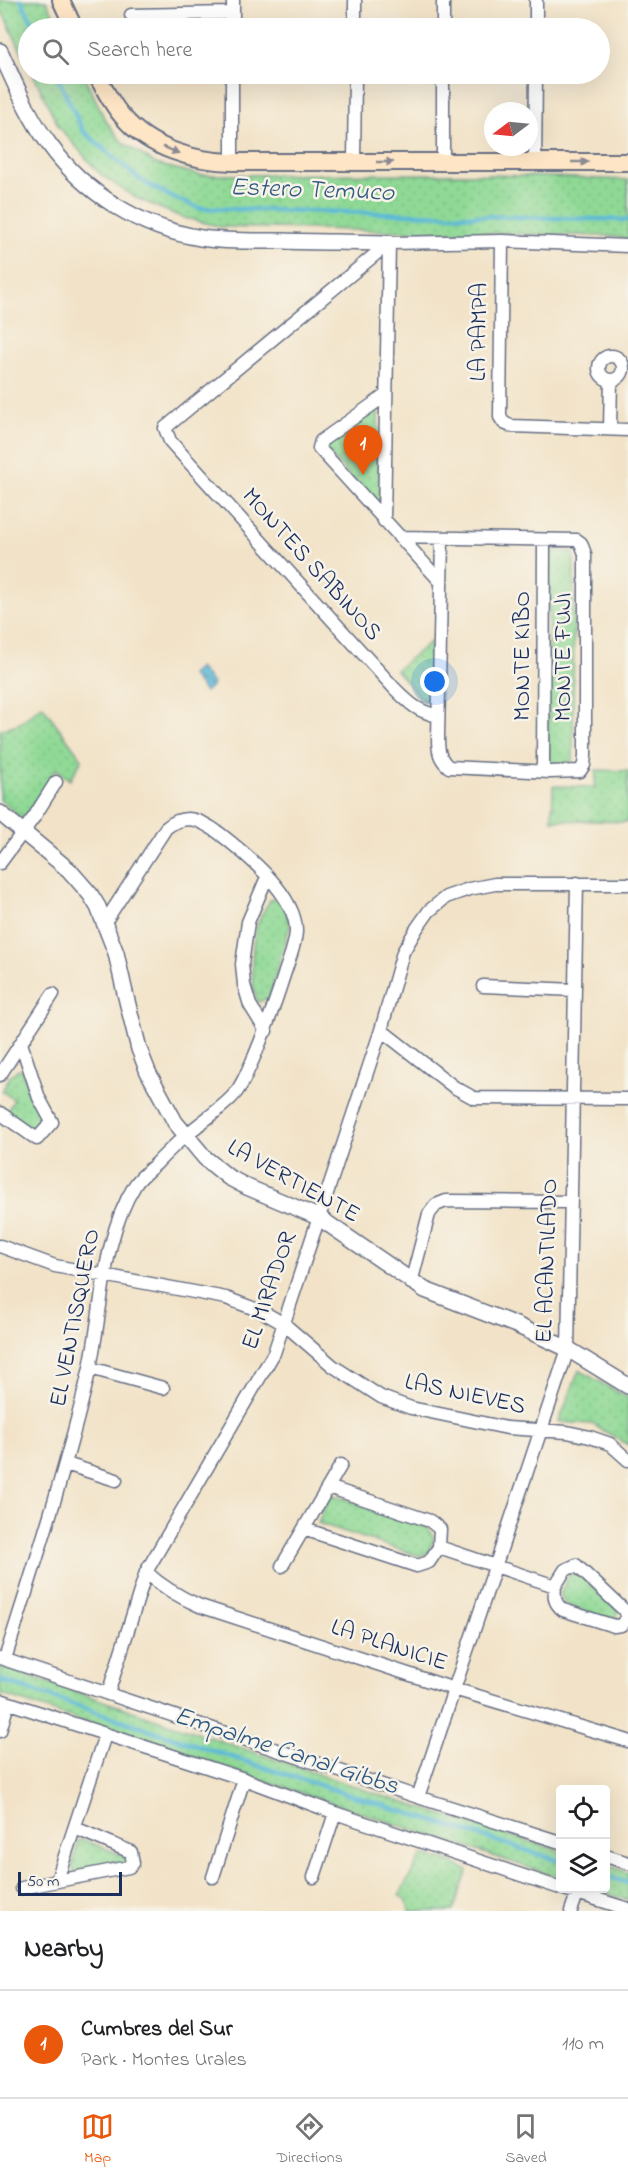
<!DOCTYPE html>
<meta charset="utf-8">
<style>
:root{--surface:#fff;--page:#f6f6f6;--text:#202124;--muted:#757577;--line:#e0e0e0;--accent:#ea580c}
body{margin:0;font-family:"Indie Flower",sans-serif;background:var(--page);color:var(--text)}
.controls{position:absolute;right:18px;bottom:18px;display:grid;overflow:hidden;border-radius:6px;box-shadow:0 6px 24px #0002}
.controls button{width:54px;height:54px;display:grid;place-items:center;padding:0;border:0;border-bottom:2px solid var(--line);background:var(--surface);color:var(--text);font:30px sans-serif}
.compass{position:absolute;left:484px;top:102px;width:54px;height:54px;border-radius:50%;background:var(--surface);box-shadow:0 6px 24px #0002;rotate:254deg}
.scale{position:absolute;left:18px;bottom:15px;width:104px;box-sizing:border-box;padding-left:6px;border:3px solid #1b2f5e;border-top:0;font-size:16px;line-height:21px;white-space:nowrap;color:#1b2f5e;-webkit-text-stroke:4px #f7f3e8;paint-order:stroke}
.you{position:absolute;left:435px;top:682px;width:21px;height:21px;margin:-15px;border:4px solid #fff;border-radius:50%;background:#1a73e8;box-shadow:0 0 0 9px #1a73e833}
.badge{display:grid;place-items:center;width:39px;height:39px;border-radius:50%;background:var(--accent);color:#fff;font-size:20px;font-weight:700}
.pin{position:absolute;translate:-50% -50px;filter:drop-shadow(0 2px 3px #0008)}
.pin::after{content:'';position:absolute;top:32px;width:21px;height:18px;background:inherit;clip-path:polygon(0 0,100% 0,50% 100%)}
.list{margin:0;padding:0;list-style:none}
h2{display:flex;justify-content:space-between;align-items:center;height:78px;margin:0;padding:0 24px;font-size:26px}
h2 small{font-size:20px;font-weight:400;color:var(--muted)}
.list li{display:grid;grid-template-columns:39px 1fr auto;gap:18px;align-items:center;box-sizing:border-box;height:108px;padding:0 24px;border-top:2px solid var(--line)}
.list b{display:block;font-size:22px;white-space:nowrap}
.list p{margin:0;font-size:20px;white-space:nowrap;color:var(--muted)}
.list em{font-size:20px;font-style:normal;color:var(--muted)}
.icon{flex:none;width:33px;height:33px;fill:none;stroke:currentColor;stroke-width:2;stroke-linecap:round;stroke-linejoin:round}
.map{position:relative;flex:none;width:628px;height:1911px;overflow:hidden}
.search{position:absolute;background:var(--surface);box-shadow:0 6px 24px #0002;left:18px;right:18px;top:18px;height:66px;display:flex;align-items:center;gap:15px;box-sizing:border-box;padding:0 21px;border-radius:33px;color:var(--muted);font-size:22px}
.sheet{height:186px;background:var(--surface)}
nav{display:flex;justify-content:space-around;align-items:center;box-sizing:border-box;height:84px;border-top:2px solid var(--line);background:var(--surface);font-size:16px;color:var(--muted)}
nav a{display:grid;justify-items:center;gap:3px}
nav .on{color:var(--accent)}
.map>svg:first-child{display:block}
</style>
<div class="map">
<svg width="628" height="1911" viewBox="0 0 628 1911">
<defs>
<pattern id="green-dots" width="8" height="8" patternUnits="userSpaceOnUse" patternTransform="scale(1.5)"><rect width="8" height="8" fill="#8fd995"/><path d="M2 2h.1M6 6h.1" fill="none" stroke="#7bbb83" stroke-width="1.8" stroke-linecap="round"/></pattern>
<pattern id="water-waves" width="16" height="10" patternUnits="userSpaceOnUse" patternTransform="scale(1.5)"><rect width="16" height="10" fill="#59b8d7"/><path d="M0 5q4-4 8 0t8 0" fill="none" stroke="#4996b2"/></pattern>
</defs>
<rect width="100%" height="100%" fill="#f7f3e8"/>
<filter id="ink" filterUnits="userSpaceOnUse"><feTurbulence type="fractalNoise" baseFrequency=".0167" numOctaves="2"/><feDisplacementMap in="SourceGraphic" scale="12" xChannelSelector="R" yChannelSelector="G"/><feConvolveMatrix kernelMatrix="1 2 1 2 8 2 1 2 1" color-interpolation-filters="sRGB"/></filter>
<filter id="wash" filterUnits="userSpaceOnUse"><feTurbulence type="fractalNoise" baseFrequency=".008" numOctaves="4" result="noise"/><feDisplacementMap in="SourceGraphic" scale="24" xChannelSelector="R" yChannelSelector="G"/><feGaussianBlur stdDeviation="1.35" result="paint"/><feColorMatrix in="noise" values="0 0 0 0 0 0 0 0 0 0 0 0 0 0 0 0 0 1.4 0 .05"/><feComposite in="paint" operator="in"/></filter>
<g filter="url(#wash)">
<rect width="100%" height="100%" fill="#f2e3c8"/>
<path fill="url(#green-dots)" stroke="#55847a" stroke-width="1.5" d="M0,0h46l14,28h-32v37l-28,-58z
M33,74h50l23,47 16,21 34,22 44,11 270,-1 158,6v59l-18,-3 -388,-9 -41,-10 -45,-19 -36,-24 -41,-47z
M378,406l2,94 -5,4 -50,-55 1,-6z
M553,551h16l5,3 -1,206 -6,5 -16,-1 -3,-3 1,-206z
M430,642l1,51 -4,8h-4l-27,-31z
M42,705l40,54 -12,21 -14,-11 -32,51 -24,-20v-70l20,-7z
M596,770l32,1v51l-76,-2 1,-34 42,1z
M278,899l8,12 4,15 -21,72 -11,4c-8,-17 -7,-58 -1,-76 2,-9 9,-18 13,-26z
M18,1069l5,2 5,19 17,31 -8,10 -7,-1 -23,-19 7,-11 -12,-9 9,-16z
M579,1370l49,28v47l-36,-21 -33,-2z
M330,1494l97,33 7,11 -6,15 -9,3 -101,-33z
M573,1572h5l40,37 -1,9h-12l-39,-13 -6,-10 8,-19z
M0,1666l386,131 174,54v27l-560,-184z
M78,1840h6l48,19 -3,5 -53,11 -4,-8z
M422,1855l23,5 23,10 -15,41h-43l-4,-11 -7,-5z
M606,1865l22,7v28l-36,-11 14,-1z"/>
<path fill="url(#water-waves)" stroke="#3a749a" stroke-width="1.5" d="M199,668l14,16 -8,8 -14,-17z"/>
<g fill="none" stroke-linecap="round" stroke-linejoin="round">
<path stroke="#59b8d7" stroke-width="4.5" d="M21,0l14,28
M56,74l27,57 57,49 34,18 25,10 429,12
M0,1680l256,85 304,96
M606,1876l22,7"/>
</g>
</g>
<g filter="url(#ink)">
<g fill="none" stroke-linecap="round" stroke-linejoin="round">
<g stroke="#666e83" stroke-width="15">
<path id="minor" d="M131,15l102,-2
M233,28v-28
M355,28v-28
M443,28v-28
M536,28v-28
M232,162v-88
M354,162l1,-88
M443,162v-88
M535,162l1,-88
M502,241l-2,176 4,6 7,3 117,4
M389,243l-224,185 5,13 8,9 217,239c15,15 22,22 43,27
M389,243l113,-2 126,5
M599 368a12 12 0 1 1 24 0a12 12 0 1 1-24 0Z
M386,395l-65,46 -2,7 122,134
M610,429l1,-49
M384,521l5,-278
M399,537l178,3 4,3 4,11v202l-1,9 -4,6 -30,1 -101,-5c-10,-8 -11,-17 -11,-29l4,-199
M543,772l1,-232
M0,863l34,-46 22,-35
M483,986l92,4
M381,1030l73,57 20,11 154,1
M266,1031l-16,-26 -6,-20 -2,-21 6,-42 19,-45
M0,1075l53,-81
M0,1113l37,26 15,-17 -13,-24 -18,-55
M0,1246l55,20 171,32 37,14 21,12 49,42 48,31 30,11 96,20 60,4 23,5 20,7 18,16
M411,1283l18,-69 7,-9 10,-4 125,1
M90,1368l73,20
M66,1464l50,16
M304,1529l113,37 12,-4 10,-15 1,-18 -10,-8 -102,-34
M439,1547l116,39c-1,11 -1,17 8,24l51,16 7,-1 7,-8 -3,-6 -49,-46 -11,5 -10,16
M282,1566l59,-101
M146,1572c16,15 33,25 54,34l254,83 174,52
M0,1658l418,139 142,45
M5,1659c30,-95 61,-190 84,-287 14,-62 12,-132 46,-187 5,-8 14,-15 21,-21 9,-10 19,-19 29,-28 15,-13 32,-24 46,-38 10,-9 14,-22 20,-34 13,-29 23,-58 33,-89 4,-13 11,-28 12,-43 1,-37 -50,-78 -77,-99 -18,-13 -34,-21 -53,-5l-61,94
M108,1694l38,-122 128,-219 107,-323 22,-78 14,-24 12,-17 17,-14 23,-8 26,-5h133
M0,1700l244,79 91,34 225,75
M0,1731l8,-28
M418,1797l150,-448 9,-466
M606,1856l22,7
M213,1877l31,-98
M314,1877l21,-64
M57,1880l48,-145
M22,1888l107,-21 4,-4 -2,-11 -56,-24
M561,1888l67,21
M571,1911l6,-17"/>
</g>
<g stroke="#666e83" stroke-width="18">
<path id="tertiary" d="M0,51c15,32 28,65 49,93 36,50 92,84 152,94 27,4 55,3 83,3 35,1 70,1 105,2
M0,813l69,57 21,24 8,13 18,46 9,40 14,56 9,23 27,50 30,36 23,19 19,10 71,30 107,73 91,35 52,24 60,37"/>
</g>
<g stroke="#666e83" stroke-width="20">
<path id="secondary" d="M61,0l13,28
M96,74c8,14 16,31 27,43 26,31 70,44 109,45h396"/>
</g>
<use href="#minor" stroke="#fff" stroke-width="12"/>
<use href="#tertiary" stroke="#fff" stroke-width="15"/>
<use href="#secondary" stroke="#fde5c5" stroke-width="16"/>
</g>
<defs><path id="oneway-solid" d="M-6-.8H1V-3.2L6.5 0L1 3.2V.8H-6Z" transform="scale(1.5)"/></defs>
<g fill="#8c8a92">
<use href="#oneway-solid" transform="translate(171 150) rotate(23)"/>
<use href="#oneway-solid" transform="translate(385 162)"/>
<use href="#oneway-solid" transform="translate(580 162)"/>
</g>
</g>
<g text-anchor="middle" dominant-baseline="central" stroke-width="5" stroke-linejoin="round" paint-order="stroke">
<g font-size="24" fill="#1b2f5e" stroke="#f7f3e8">
<text transform="translate(480 332) rotate(-89)">LA PAMPA</text>
<text transform="translate(311 565) rotate(48)">MONTES SABINOS</text>
<text transform="translate(523 656) rotate(-90)">MONTE KIBO</text>
<text transform="translate(564 657) rotate(-90)">MONTE FUJI</text>
<text transform="translate(293 1182) rotate(29)">LA VERTIENTE</text>
<text transform="translate(548 1261) rotate(-88)">EL ACANTILADO</text>
<text transform="translate(270 1291) rotate(-71)">EL MIRADOR</text>
<text transform="translate(76 1318) rotate(-79)">EL VENTISQUERO</text>
<text transform="translate(465 1395) rotate(12)">LAS NIEVES</text>
<text transform="translate(389 1646) rotate(18)">LA PLANICIE</text>
</g>
<g font-size="26" font-style="italic" fill="#2e5882" stroke="#f7f3e8">
<text transform="translate(312 191) rotate(2)">Estero Temuco</text>
<text transform="translate(286 1752) rotate(18)">Empalme Canal Gibbs</text>
</g>
</g>
</svg>
<div class="controls">
<button><svg class="icon" aria-label="locate" viewBox="0 0 24 24"><circle cx="12" cy="12" r="6"/><path d="M12 2v4M12 18v4M2 12h4M18 12h4"/></svg></button>
<button><svg class="icon" aria-label="layers" viewBox="0 0 24 24"><path d="M12 4l9 5-9 5-9-5zM3 14l9 5 9-5"/></svg></button>
</div>
<svg class="compass" viewBox="-18 -18 36 36"><path d="M0-13l5 13h-10z" fill="#e53935"/><path d="M0 13l5-13h-10z" fill="#757577"/></svg>
<div class="scale">50 m</div>
<div class="you"></div>
<div class="pin badge" style="left:363px;top:475px">1</div>
<div class="search"><svg class="icon" aria-label="search" viewBox="0 0 24 24"><circle cx="10" cy="10" r="6"/><path d="M15 15l6 6"/></svg>Search here</div>
</div>
<section class="sheet">
<h2>Nearby<small></small></h2>
<ul class="list">
<li><span class="badge">1</span><div><b>Cumbres del Sur</b><p>Park · Montes Urales</p></div><em>110 m</em></li>
</ul>
</section>
<nav>
<a class="on"><svg class="icon" aria-label="map" viewBox="0 0 24 24"><path d="M3 6l6-2 6 2 6-2v14l-6 2-6-2-6 2zM9 4v14M15 6v14"/></svg>Map</a>
<a><svg class="icon" aria-label="directions" viewBox="0 0 24 24"><path d="M12 3l9 9-9 9-9-9zM9 14v-3h6M13 9l2 2-2 2"/></svg>Directions</a>
<a><svg class="icon" aria-label="saved" viewBox="0 0 24 24"><path d="M7 4h10v16l-5-4-5 4z"/></svg>Saved</a>
</nav>
